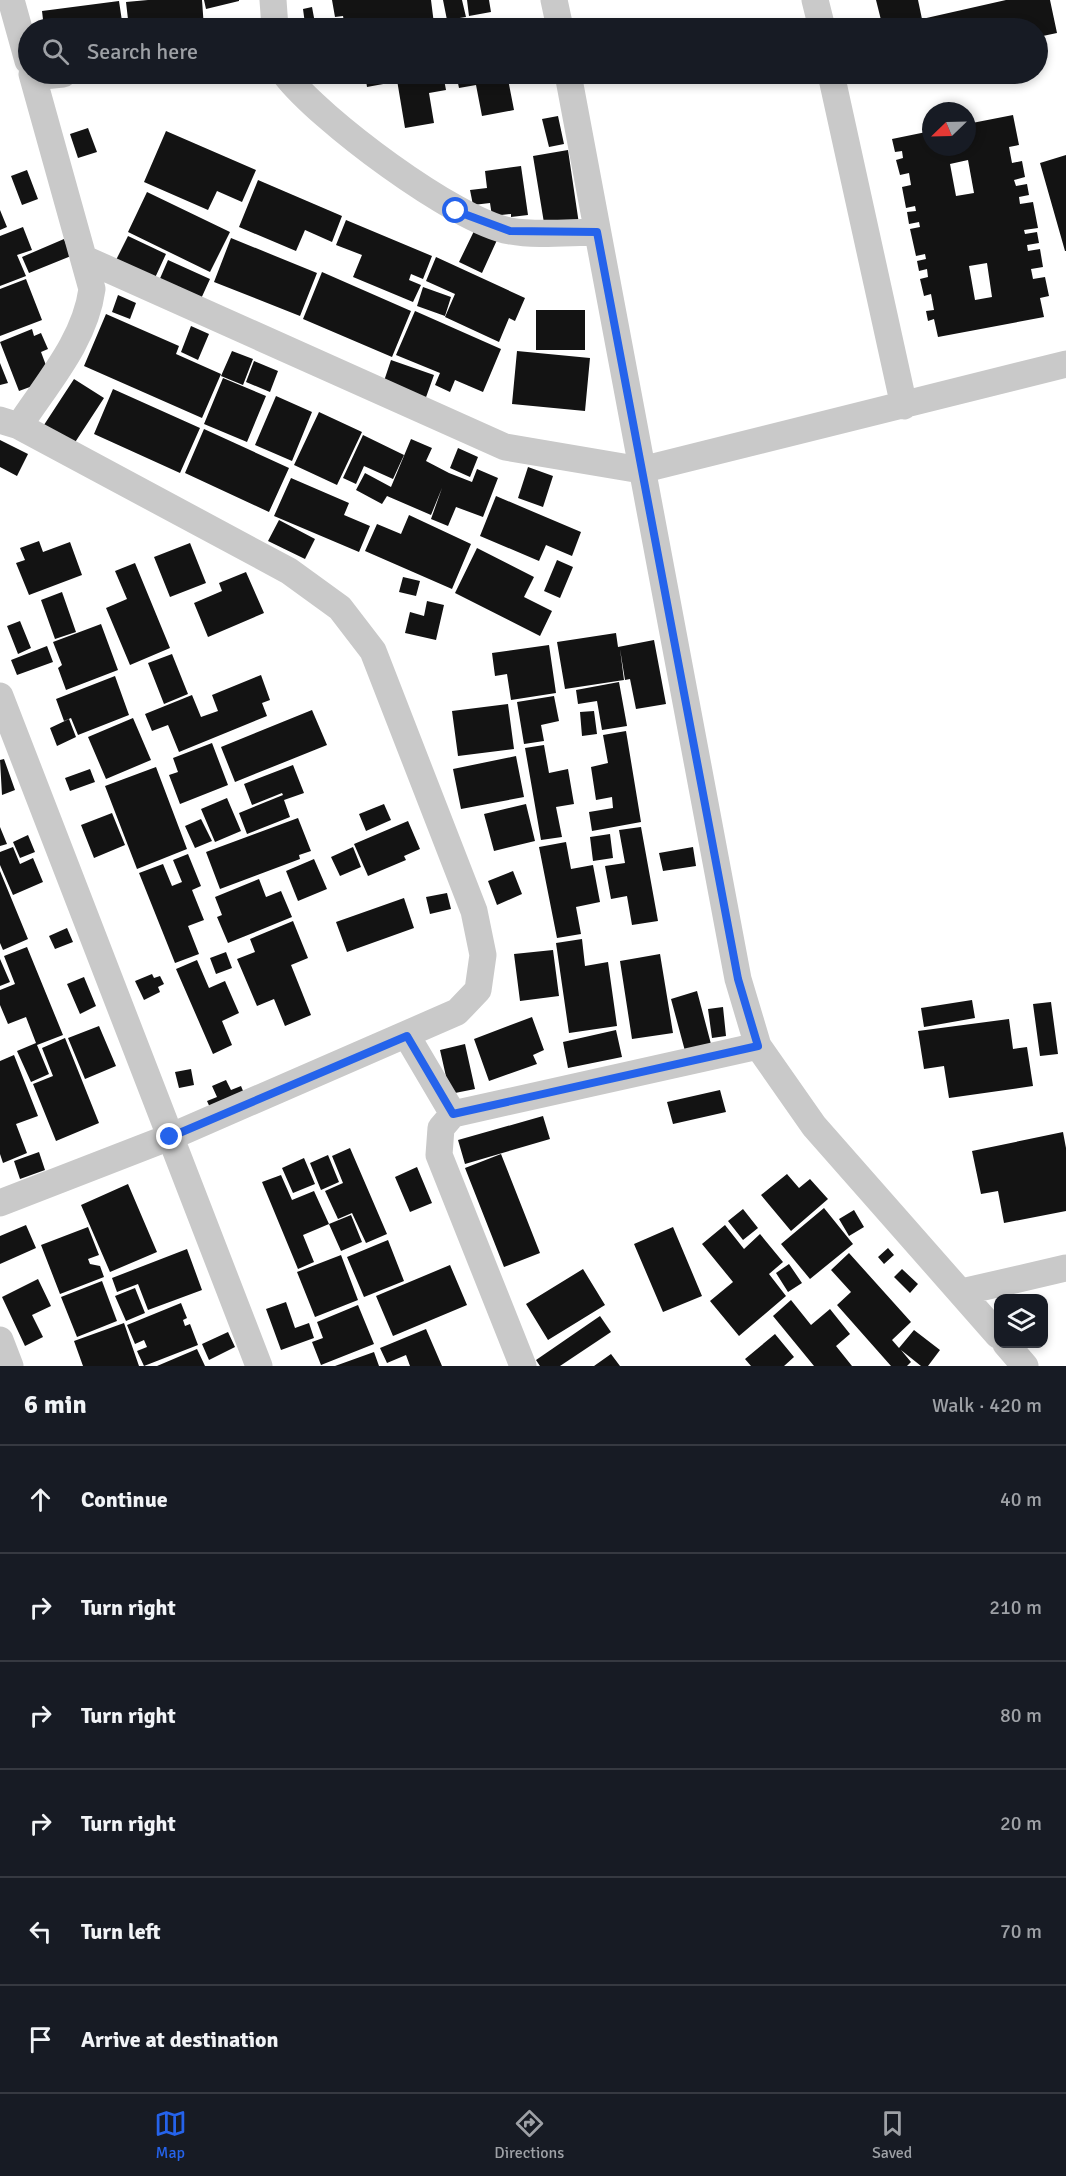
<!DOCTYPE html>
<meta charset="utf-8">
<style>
:root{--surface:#171b24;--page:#20242c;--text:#f1f3f6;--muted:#9ea1a6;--line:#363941;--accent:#2563eb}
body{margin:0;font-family:Signika,sans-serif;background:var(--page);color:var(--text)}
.controls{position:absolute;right:18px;bottom:18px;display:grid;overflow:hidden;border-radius:12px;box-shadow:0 3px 9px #0003}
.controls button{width:54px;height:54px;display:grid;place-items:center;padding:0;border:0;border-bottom:2px solid var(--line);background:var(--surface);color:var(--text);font:30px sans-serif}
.compass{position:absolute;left:922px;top:102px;width:54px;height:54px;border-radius:50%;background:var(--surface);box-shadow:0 3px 9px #0003;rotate:247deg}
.stop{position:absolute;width:18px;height:18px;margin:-14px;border:4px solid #2563eb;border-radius:50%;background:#fff}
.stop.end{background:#2563eb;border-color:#fff;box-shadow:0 2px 6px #0008}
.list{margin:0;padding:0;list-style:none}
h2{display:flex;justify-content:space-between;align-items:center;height:78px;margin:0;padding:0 24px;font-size:26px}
h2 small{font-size:20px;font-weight:400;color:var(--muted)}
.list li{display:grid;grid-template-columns:39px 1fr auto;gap:18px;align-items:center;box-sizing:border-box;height:108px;padding:0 24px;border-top:2px solid var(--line)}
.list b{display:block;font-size:22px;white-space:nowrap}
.list em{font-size:20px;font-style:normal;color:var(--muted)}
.icon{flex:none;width:33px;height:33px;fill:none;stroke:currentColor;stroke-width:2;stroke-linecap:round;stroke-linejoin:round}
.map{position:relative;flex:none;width:1066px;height:1366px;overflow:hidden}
.search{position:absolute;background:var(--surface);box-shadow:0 3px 9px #0003;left:18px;right:18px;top:18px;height:66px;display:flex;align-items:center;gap:15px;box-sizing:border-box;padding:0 21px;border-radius:33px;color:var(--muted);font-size:22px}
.sheet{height:726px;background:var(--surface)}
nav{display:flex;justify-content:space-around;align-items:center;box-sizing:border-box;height:84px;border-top:2px solid var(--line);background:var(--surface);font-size:16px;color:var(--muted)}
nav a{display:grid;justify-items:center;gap:3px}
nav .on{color:var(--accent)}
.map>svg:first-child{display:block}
</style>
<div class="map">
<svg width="1066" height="1366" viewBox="0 0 1066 1366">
<rect width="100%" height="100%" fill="#fff"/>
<path fill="#131313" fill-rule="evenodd" d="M148,0h54l2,28h-75l-3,-26z
M204,0h35v1l-33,8z
M332,0h99l3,24 -29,4h-60l-2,-12 -8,1z
M443,0h19l4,17 -19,3z
M467,0h22l2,12 -22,4z
M876,0h42l4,19 84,-19h44l7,33 -19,4v-9h-155z
M119,1l4,27h-79l-2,-17z
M312,7l3,16 -10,1 -2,-15z
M496,20l1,8h-27v-2z
M334,21l3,7h-23z
M365,74h27l2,8 -27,5z
M396,74h47l3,16 -17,3 5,30 -29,5z
M456,74h51l7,36 -32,6 -6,-31 -17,3z
M1013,115l6,30 -10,2 3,16 10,-2 3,16 -11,3 2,6 11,-2 2,11 -10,2 1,7 13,-2 5,26 -14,2 1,4 12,-2 2,11 -12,2 1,6 12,-2 3,18 -12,2 2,10 12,-2 4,19 -9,2 4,19 -106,20 -4,-18 -6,2 -2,-10 8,-1 -3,-16 -7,2 -4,-17 8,-2 -1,-8 -8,2 -2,-10 9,-2 -1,-5 -9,2 -6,-27 10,-2 -1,-5 -10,2 -2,-12 9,-1 -1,-5 -9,2 -4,-21 9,-2 -2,-12 -9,2 -4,-15 7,-2 -1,-7 -7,1 -3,-13 39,-8v16h36v-23zM968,160l6,33 -18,3 -6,-32zM987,263l5,34 -17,3 -6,-34z
M558,116l6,28 -15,3 -7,-28z
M88,128l9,24 -19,6 -8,-24z
M166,131l90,39 -14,32 -25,-11 -9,19 -64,-28z
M568,150l11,74 -34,5 -12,-73z
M1066,155v96h-1l-25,-88z
M521,166l7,49 -17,2v-3l-19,2 -2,-13 -17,2 -3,-15 17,-2 -2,-17z
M27,170l11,29 -16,6 -11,-29z
M258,180l84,36 -10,26 -27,-12 -9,21 -57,-24z
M147,192l83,40 -20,40 -82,-40z
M0,210l7,17 -7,3z
M346,220l86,36 -9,23 -12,-5 -2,6 12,5 -8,17 -60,-25 9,-22 -26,-10z
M23,227l9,23 -15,5 9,21 -26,10v-50z
M475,229l22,11 -15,33 -23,-11z
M128,236l38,18 -12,26 -39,-18z
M231,238l86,35 -17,43 -86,-34z
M64,239l7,17 -42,17 -7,-16z
M436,257l89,41 -10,23 -6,-3 -10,24 -54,-25 10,-23 -29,-13z
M168,260l42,19 -10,22 -42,-18z
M322,272l89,39 -19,46 -89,-38z
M26,279l16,41 -42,16v-47z
M423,287l28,10 -6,19 -28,-10z
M118,295l18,8 -6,16 -18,-7z
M536,310h49v40h-49z
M415,311l86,38 -18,43 -28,-12 -5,12 -15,-7 5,-12 -44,-18z
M106,314l73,32 -3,8 45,20 -19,44 -118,-52z
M191,326l18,8 -11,26 -17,-8z
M32,329l2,7 7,-3 7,16 -7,3 6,16 -9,16 -19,7 -19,-49z
M232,351l21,8 -10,26 -22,-9z
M517,351l73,7 -5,53 -73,-7z
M391,360l43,15 -9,25 -42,-16z
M254,361l24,10 -8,21 -24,-10z
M0,363l8,20 -8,2z
M223,378l43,18 -19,46 -43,-18z
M74,379l30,19 -32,49 -30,-19z
M113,389l87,39 -20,45 -86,-39z
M276,396l36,16 -20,49 -37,-16z
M319,412l43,20 -25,53 -43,-20z
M204,429l85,39 -20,44 -84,-39z
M363,435l41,20 -11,24 -29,-13 -8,18 -13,-6z
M411,439l21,9 -6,13 23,12 23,9 5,-13 21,9 -15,39 -27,-10 -8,19 -17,-7 11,-31 -11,27 -44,-19 -5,8 -26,-14 9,-17 26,14z
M0,440l28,14 -11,22 -17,-9z
M458,448l20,9 -8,20 -20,-9z
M528,467l25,9 -10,31 -25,-9z
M291,478l58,25 -5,12 26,11 -11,26 -85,-36z
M496,496l85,36 -9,24 -26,-11 -7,16 -59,-25z
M409,515l62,29 -19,45 -87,-38 12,-27 24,10z
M279,520l36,19 -10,20 -37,-18z
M39,541l4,11 27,-10 12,33 -53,20 -13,-32 9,-3 -5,-12z
M190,543l16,40 -36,14 -16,-40z
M477,548l57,29 -10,20 28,14 -12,25 -85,-43z
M557,560l16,7 -13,31 -16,-7z
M135,563l35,85 -40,17 -24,-57 21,-9 -12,-28z
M246,572l18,41 -56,24 -14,-34 28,-12 -3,-8z
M403,577l17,4 -4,15 -17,-4z
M62,592l14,40 -21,7 -14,-39z
M427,601l17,4 -8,35 -31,-7 5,-21 14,4z
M20,621l11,27 -13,6 -11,-28z
M101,624l17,46 -52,20 -8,-22 4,-3 -9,-23z
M616,633l2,14 36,-7 12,64 -30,5 -6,-30 -5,1 -5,-31 4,31 -59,9 -8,-47z
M549,645l7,48 -45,7 -4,-26 -12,2 -3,-23z
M47,646l6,16 -36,13 -6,-15z
M172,654l16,40 -24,10 -16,-41z
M261,675l9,25 -8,3 5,13 -88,36 -11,-27 -16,6 -7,-17 47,-19 9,22 17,-6 -6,-16z
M115,676l14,39 -51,20 -7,-17 -7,3 -8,-22z
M619,682l8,44 -25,4 -5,-29 -19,3 -2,-14z
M554,696l5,25 -18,4 3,16 -20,3 -7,-42z
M508,704l6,45 -56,7 -6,-45z
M312,710l15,35 -92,37 -14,-35z
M594,711l3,23 -15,2 -2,-24z
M133,718l18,42 -45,19 -18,-42z
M69,719l7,18 -19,9 -7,-18z
M626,731l15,91 -49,9 -3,-19 24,-4 -1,-11 -16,3 -5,-33 17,-4 -5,-28z
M212,743l16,42 -48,19 -11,-29 9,-3 -5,-14z
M544,745l5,28 19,-4 6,35 -18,3 6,30 -21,3 -16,-92z
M516,756l8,41 -63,12 -8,-40z
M4,759l11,31 -13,5 -2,-35z
M293,765l11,28 -20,7 6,17 -43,17 -8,-21 44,-18 -1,-2 -30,12 -8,-21z
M156,767l31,82 -50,20 -32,-83z
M90,769l5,13 -25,9 -5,-13z
M227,798l14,33 -26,11 -14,-33z
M384,804l7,16 -25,11 -7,-17z
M526,804l9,37 -41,10 -10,-37z
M112,813l13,32 -31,13 -13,-33z
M298,818l13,33 -12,4 1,4 -80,30 -14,-37z
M201,819l11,22 -17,7 -10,-22z
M408,821l12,28 -16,7 2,4 -38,16 -14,-32z
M0,827l7,17 -7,2z
M641,827l17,94 -26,4 -5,-29 -16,3 -6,-33 20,-3 -6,-33z
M610,834l3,24 -20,3 -3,-24z
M28,835l7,17 -15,6 -7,-16z
M566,842l5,27 22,-4 7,37 -24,5 5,27 -24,4 -18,-91z
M13,847l7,17 13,-6 10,24 -30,13 -13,-30v-13z
M353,847l8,20 -21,9 -9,-19z
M693,847l3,19 -33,5 -4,-18z
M188,854l13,32 -9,4 12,30 -16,6 11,28 -24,9 -36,-90 24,-9 9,22 10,-4 -9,-22z
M314,859l13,30 -29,12 -12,-30z
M0,871l28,68 -25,11 -3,-7z
M513,871l9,23 -25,11 -9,-24z
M259,879l7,18 15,-6 11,26 -64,26 -11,-26 5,-2 -7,-18z
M447,893l4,16 -21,5 -4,-17z
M404,898l10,30 -67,24 -11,-30z
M293,921l15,37 -17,7 20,50 -26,11 -11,-27 -17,7 -20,-47 18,-7 -5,-13z
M67,928l6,14 -18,7 -6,-13z
M582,939l3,27 23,-4 9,64 -48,7 -13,-90z
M27,947l36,88 -26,10 12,29 -18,8 -14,-31 19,-8 -10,-26 -18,7 -8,-19v-15l15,-6 -11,-28z
M553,950l6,46 -39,5 -6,-47z
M226,952l6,16 -16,6 -6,-16z
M660,954l13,79 -41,6 -12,-78z
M0,959l10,23 -10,4z
M197,960l12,28 16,-7 14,32 -17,8 10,24 -19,9 -37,-85z
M152,974l2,4 6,-2 4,8 -6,3 2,5 -16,8 -9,-19z
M84,977l12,29 -16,8 -13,-30z
M697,991l14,53 -26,7 -14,-52z
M972,1000l3,18 -51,9 -3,-19z
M1051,1002l7,52 -18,2 -7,-52z
M723,1007l3,29 -14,2 -4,-29z
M532,1017l12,33 -11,5 4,9 -48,17 -15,-42z
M1009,1019l4,30 14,-2 6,39 -84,12 -5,-32 -20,3 -6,-38z
M99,1026l17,40 -31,13 -17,-41z
M616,1030l6,27 -54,11 -5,-26z
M65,1038l34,85 -43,18 -23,-57 20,-8 -11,-28z
M465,1044l10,45 -25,5 -10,-44z
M14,1055l24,61 -22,8 11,29 -24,10 -3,-9v-93z
M191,1069l3,16 -15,3 -4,-16z
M226,1080l5,10 10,-4 5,12 -34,14 -5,-11 10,-4 -5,-11z
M720,1090l6,22 -53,12 -6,-22z
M543,1116l7,23 -85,25 -7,-24z
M1063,1132l3,16v63l-62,12 -6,-32 -17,3 -9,-43z
M350,1148l37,86 -21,9 -14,-30 -14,6 -13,-28 18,-8 -11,-27z
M39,1152l6,18 -25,9 -6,-18z
M501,1154l39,99 -36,14 -39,-99z
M328,1155l11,27 -18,8 -11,-27z
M304,1158l11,26 -22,9 -11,-25z
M417,1167l15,36 -22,9 -15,-35z
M787,1174l12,14 11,-9 18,20 -37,32 -30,-36z
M281,1175l11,25 22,-9 15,33 -26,11 11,27 -16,7 -36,-87z
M128,1184l29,68 -47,20 -29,-67z
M824,1208l29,36 -43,35 -29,-35z
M743,1209l15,19 -15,12 -15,-19z
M854,1210l10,17 -15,9 -10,-17z
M351,1215l11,27 -21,9 -12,-27z
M26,1225l10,23 -36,16v-28z
M725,1225l19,24 16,-15 23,28 -14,12 17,22 -47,40 -29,-35 23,-19 -31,-38z
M88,1227l11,28 -11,4 2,5 10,2 4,11 -44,17 -19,-49z
M673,1227l29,69 -39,16 -29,-68z
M388,1240l16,41 -40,16 -17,-40z
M888,1248l6,7 -10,9 -6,-7z
M187,1249l15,41 -54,20 -10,-26 -21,8 -5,-14z
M849,1253l62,69 -19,18 7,8 15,-18 26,20 -12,16h-7l-20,-16 10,12 -4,4h-16l-54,-61 14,-13 -20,-22z
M341,1255l17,45 -43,17 -18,-45z
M789,1264l13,19 -14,9 -12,-19z
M450,1265l17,40 -74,31 -17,-40z
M583,1269l22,36 -57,35 -22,-36z
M902,1269l16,15 -8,9 -16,-16z
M38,1279l13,27 -19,9 11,22 -18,9 -23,-49z
M102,1281l15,40 -40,16 -16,-40z
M135,1288l10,25 -19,8 -11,-25z
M791,1300l20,25 19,-16 20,25 -14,12 16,20h-38l-41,-50z
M286,1302l9,26 14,-5 5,15 -33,12 -15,-41z
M181,1303l6,15 -4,2 2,6 5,-2 8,21 -54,21 -7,-15 10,-4 -3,-7 -9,4 -8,-19z
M358,1305l16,39 -53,21 -9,-23 11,-4 -6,-16z
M600,1316l11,16 -51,34h-20l-4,-6z
M124,1323l15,43h-56l-9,-25z
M426,1329l16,37h-32l-4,-11 -19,8 -7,-15z
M228,1332l7,15 -26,13 -7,-16z
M775,1334l19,23 -10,9h-33l-6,-7z
M197,1349l8,17h-48z
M374,1352l5,14h-44z
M611,1354l9,12h-26z"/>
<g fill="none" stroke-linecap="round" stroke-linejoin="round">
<path stroke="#c9c9c9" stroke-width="27" d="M11,0l17,61
M273,0l2,28
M554,0l6,28
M815,0l7,28
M285,74c34,45 170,147 225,157 26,5 61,1 87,1
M568,74l170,905 20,67 56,80 184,209
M831,74l73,332
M33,77l30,-3
M85,259l420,188 136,23 425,-106
M0,420l19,6 270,145 51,37 33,43 101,260 9,44 -5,35 -21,22 -287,125 -170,66
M19,426c28,-43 66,-85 73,-137l-60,-215
M0,696l259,670
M407,1036l46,78
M962,1292l104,-24
M0,1340l10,26
M1006,1344l19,22
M523,1366l-84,-211 2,-27 12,-14 305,-68"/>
</g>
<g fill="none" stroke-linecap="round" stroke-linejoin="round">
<path stroke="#2563eb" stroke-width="8" d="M170,1137l237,-101 46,78 305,-68 -20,-67 -141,-747 -87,-1 -54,-20"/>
</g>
</svg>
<div class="controls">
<button><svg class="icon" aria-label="layers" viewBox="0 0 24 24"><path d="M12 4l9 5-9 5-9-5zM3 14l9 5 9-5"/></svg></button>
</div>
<svg class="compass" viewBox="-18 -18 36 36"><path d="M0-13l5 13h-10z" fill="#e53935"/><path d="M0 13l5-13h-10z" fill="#9ea1a6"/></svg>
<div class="stop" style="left:456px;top:211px"></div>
<div class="stop end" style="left:170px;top:1137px"></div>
<div class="search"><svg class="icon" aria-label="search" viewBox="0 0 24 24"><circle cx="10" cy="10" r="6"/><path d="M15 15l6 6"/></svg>Search here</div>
</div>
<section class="sheet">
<h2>6 min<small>Walk · 420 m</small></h2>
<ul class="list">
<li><svg class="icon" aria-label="ahead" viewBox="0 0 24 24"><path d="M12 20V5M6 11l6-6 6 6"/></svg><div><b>Continue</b></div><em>40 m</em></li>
<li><svg class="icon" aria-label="right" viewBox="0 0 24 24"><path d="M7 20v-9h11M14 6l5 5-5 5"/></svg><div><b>Turn right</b></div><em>210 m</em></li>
<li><svg class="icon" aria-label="right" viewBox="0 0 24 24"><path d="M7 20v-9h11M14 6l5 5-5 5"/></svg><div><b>Turn right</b></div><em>80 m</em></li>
<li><svg class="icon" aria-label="right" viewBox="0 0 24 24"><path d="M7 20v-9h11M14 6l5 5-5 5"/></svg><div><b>Turn right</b></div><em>20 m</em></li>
<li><svg class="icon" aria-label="left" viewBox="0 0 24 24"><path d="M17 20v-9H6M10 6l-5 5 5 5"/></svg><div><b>Turn left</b></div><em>70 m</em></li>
<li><svg class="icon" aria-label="arrive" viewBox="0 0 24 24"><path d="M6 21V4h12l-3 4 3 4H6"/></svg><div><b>Arrive at destination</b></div></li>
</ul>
</section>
<nav>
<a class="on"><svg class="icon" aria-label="map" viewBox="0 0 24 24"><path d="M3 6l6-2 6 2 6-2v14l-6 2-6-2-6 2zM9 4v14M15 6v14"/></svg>Map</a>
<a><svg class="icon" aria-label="directions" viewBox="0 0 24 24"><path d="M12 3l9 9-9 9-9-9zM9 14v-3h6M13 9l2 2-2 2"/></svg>Directions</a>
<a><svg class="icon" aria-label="saved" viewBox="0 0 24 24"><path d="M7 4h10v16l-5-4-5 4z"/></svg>Saved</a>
</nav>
